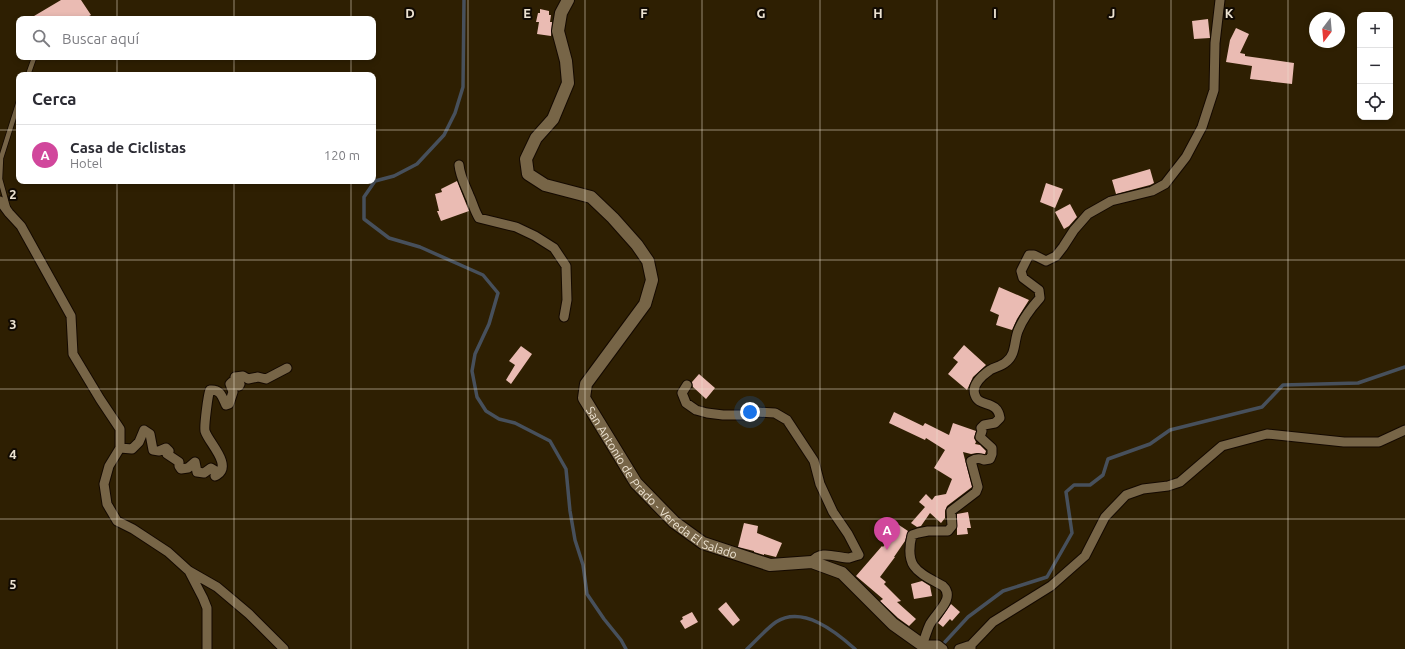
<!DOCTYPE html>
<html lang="es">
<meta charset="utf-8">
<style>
:root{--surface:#fff;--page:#f2f2f3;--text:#2b2b33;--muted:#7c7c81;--line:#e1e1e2;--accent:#7c3aed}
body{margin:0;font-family:Ubuntu,sans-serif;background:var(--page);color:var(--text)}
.controls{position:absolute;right:12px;top:12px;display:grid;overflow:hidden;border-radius:8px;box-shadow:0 2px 6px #0003}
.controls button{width:36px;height:36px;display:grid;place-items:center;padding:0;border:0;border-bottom:1px solid var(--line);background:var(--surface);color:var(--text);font:20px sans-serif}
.compass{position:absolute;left:1309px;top:12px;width:36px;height:36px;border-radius:50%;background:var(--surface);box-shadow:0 2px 6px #0003;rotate:196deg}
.you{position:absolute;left:750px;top:412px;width:14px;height:14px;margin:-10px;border:3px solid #fff;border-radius:50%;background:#1a73e8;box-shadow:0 0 0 6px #1a73e833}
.badge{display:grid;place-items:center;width:26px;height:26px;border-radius:50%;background:var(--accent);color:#fff;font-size:13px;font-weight:700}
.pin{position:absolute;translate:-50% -33px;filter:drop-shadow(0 1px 2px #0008)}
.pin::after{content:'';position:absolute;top:21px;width:14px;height:12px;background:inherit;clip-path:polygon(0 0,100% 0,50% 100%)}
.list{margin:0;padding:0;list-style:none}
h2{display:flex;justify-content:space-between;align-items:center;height:52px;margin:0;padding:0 16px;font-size:17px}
h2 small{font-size:13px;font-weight:400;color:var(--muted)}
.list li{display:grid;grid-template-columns:26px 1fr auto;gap:12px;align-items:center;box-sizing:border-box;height:60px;padding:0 16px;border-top:1px solid var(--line)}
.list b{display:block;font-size:15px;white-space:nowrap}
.list p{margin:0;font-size:13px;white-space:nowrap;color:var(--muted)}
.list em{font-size:13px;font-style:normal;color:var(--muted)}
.icon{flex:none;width:22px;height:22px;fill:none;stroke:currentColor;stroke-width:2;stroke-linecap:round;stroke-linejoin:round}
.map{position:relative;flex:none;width:1405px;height:649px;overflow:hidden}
.search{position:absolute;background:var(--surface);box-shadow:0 2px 6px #0003;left:16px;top:16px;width:360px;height:44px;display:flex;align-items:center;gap:10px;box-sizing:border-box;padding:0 14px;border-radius:8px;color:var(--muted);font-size:15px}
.panel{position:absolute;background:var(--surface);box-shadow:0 2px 6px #0003;left:16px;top:72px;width:360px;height:112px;border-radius:8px}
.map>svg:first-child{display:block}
</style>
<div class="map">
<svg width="1405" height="649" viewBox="0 0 1405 649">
<rect width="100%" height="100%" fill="#2e1f02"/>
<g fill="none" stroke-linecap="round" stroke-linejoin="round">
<path stroke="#47505c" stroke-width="3.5" d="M464,0l-1,87 -8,26 -11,22 -27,29 -23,12 -19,5 -11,16v22l25,19 31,9 63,28 15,18 -9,31 -14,30 -3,17 5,26 9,14 13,8 16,4 35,18 16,28 4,42 5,29 8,25 4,29 17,25 17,21 5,9
M945,642l23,-25 35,-26 44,-14 25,-44 -6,-41 8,-7h16l13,-10 5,-16 42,-15 20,-14 92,-23 21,-22 75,-2 47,-16
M747,649c9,-8 19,-20 29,-27 27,-17 60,10 79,27"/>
</g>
<path fill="#eabbb3" d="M61,0h20l10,15 -8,4h-54z
M540,9l9,2v4h2l-1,7h2l-1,14 -14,-2 2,-12h-3l2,-9h2z
M1208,19l2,19 -16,1 -2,-18z
M1236,28l13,6 -9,19 5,1v2l49,7 -2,21 -42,-5 2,-13 -26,-4 4,-22z
M1150,169l4,14 -4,2 -34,9 -4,-14z
M457,181l12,30 -28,10 -4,-10h2l-4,-17 7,-2 -1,-3z
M1046,183l17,6 -8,19 -15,-6z
M1070,204l7,13 -8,9 -5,3 -9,-17z
M999,287l30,13 -12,19 -5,11 -16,-5 3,-10 -9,-4z
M964,345l22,20 -13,12 -6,13 -19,-16 10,-12 -5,-4z
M521,346l11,8 -21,30 -5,-4 9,-15 -6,-4z
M699,374l16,14 -9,11 -13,-12 -1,-5z
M894,412l29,14 2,-3 24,12 4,-12 23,8 -2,7 2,4 -1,2 5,1 6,6 -1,3 -8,-1 -6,1 -8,-2 9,35 -25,19 -2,5v7l-4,5 -11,-10 -9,13 -4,1 -6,-4 14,-16 -6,-5 7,-8 6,6 3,-4 11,-2 6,-15 -18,-11 11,-18 -19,-12 -1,2 -36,-17z
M968,512l3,16h-4l1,6 -11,1v-21z
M744,523l14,3 -1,7 25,10 -6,14 -12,-3v1l-10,-3v-1l-16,-4z
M899,525l9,6 -3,10 -11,16h1l-15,20 6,5 -2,2 17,17 -4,1 19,17 -7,7 -11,-8 -18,-17 3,-2 -27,-23 26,-30 1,1z
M922,581l8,5 2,10 -18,3 -3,-15z
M726,602l14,18 -7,6 -15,-17z
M951,604l9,8 -8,9 -2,-2 -7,8 -5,-4z
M692,612l6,10 -13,7 -5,-8 3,-2 -1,-2z"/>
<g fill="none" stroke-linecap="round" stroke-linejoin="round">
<g stroke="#140900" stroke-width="6">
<path id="lane" d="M28,75l6,-17
M8,208l-8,-29 1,-21 18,-57"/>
</g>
<g stroke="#140900" stroke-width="11">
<path id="street" d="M459,165c1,11 6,20 10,30 4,8 5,15 10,23l37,9 19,9 19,12 12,18 1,34 -3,17
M0,201l9,12 12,13 50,90 2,38 27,45 20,30v19l-11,18 -5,18 3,20 10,17 16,8 35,23 21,19 28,16 32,27 35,35
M687,385l-5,8 4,10 10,7 11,3 16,2h19l15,-3 18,1 12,7 27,41 6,23 13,28 15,22 11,21c-4,1 -7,2 -10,3 -12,0 -29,-9 -37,4
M120,448l12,1 7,-7 5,-12 6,4 3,16 6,1 7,-3 3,3 -2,3 12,8v4l2,3 7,-1 7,-6 2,10 7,1 7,-5 5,3 -1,5 2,-1c16,-10 -9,-33 -12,-44 -1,-5 3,-37 5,-41 11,-1 12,7 16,15l3,-1 4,-12 -3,-8 2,-2 7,4 1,-2 -5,-7 8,-1 5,3 10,-2 8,2 21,-11
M189,571l14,27 4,10v41
M943,649l-5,-4h-16c3,-7 5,-15 8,-21 6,-11 26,-26 13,-38 -25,-14 -39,-18 -31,-51l6,-2 10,-2h20l4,-5 -1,-15 25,-19 2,-5 -7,-26c5,-3 8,-3 13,-1l6,-1 2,-5v-6l-12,-11 2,-6 -1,-3 3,-3 11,-2 5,-5c-3,-19 -21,-10 -25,-23 -4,-10 8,-20 15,-25 5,-3 12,-4 16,-8 10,-7 8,-21 12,-31 5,-13 13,-23 22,-33l-1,-8 -16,-12 -2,-7 8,-16h5l12,6 10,-5 7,-9 11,-17 14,-16 23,-13 41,-10 13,-7 21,-27 16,-30 12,-37 1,-47 5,-43
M959,649l12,-4
M971,649v-4l22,-23 58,-36 34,-30 20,-39 21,-22 17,-6 25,-3 12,-4 42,-36 45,-12 77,8h35l26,-12"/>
</g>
<g stroke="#140900" stroke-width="14">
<g id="secondary">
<path id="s1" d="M568,0l-7,13 -3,18 8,30 2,22 -15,36 -17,19 -10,21 2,15 17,11 46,12 22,21 24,27 11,16 4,19 -7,24 -59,80 -2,14 52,85 38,39 29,21 67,22 42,-3 30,11 51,51 35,25"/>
</g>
</g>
<use href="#lane" stroke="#776547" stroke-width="4.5"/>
<use href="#street" stroke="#776547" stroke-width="9"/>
<use href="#secondary" stroke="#776547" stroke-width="12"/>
</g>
<path fill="none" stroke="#ede3d2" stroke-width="1" stroke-opacity="0.55" d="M117,0v19M234,0v19M351,0v19M468,0v649M585,0v649M702,0v649M820,0v649M937,0v649M1054,0v649M1171,0v649M1288,0v649M117,57v18M234,57v18M351,57v18M0,130h19M373,130h1032M117,181v468M234,181v468M351,181v468M0,260h1405M0,389h1405M0,519h1405"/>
<g text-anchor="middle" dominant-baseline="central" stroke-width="4" stroke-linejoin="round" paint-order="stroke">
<g font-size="12" fill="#ede3d2" stroke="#110a02">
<text stroke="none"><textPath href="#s1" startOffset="619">San Antonio de Prado - Vereda El Salado</textPath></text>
</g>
</g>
<g font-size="13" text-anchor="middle" font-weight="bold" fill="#ede3d2" stroke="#110a02" stroke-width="4" stroke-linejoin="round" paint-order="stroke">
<text x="410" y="18">D</text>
<text x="527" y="18">E</text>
<text x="644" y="18">F</text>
<text x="761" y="18">G</text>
<text x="878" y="18">H</text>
<text x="995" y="18">I</text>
<text x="1112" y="18">J</text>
<text x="1229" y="18">K</text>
<text x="13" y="199">2</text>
<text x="13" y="329">3</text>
<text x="13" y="459">4</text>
<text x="13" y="589">5</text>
</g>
</svg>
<div class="controls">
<button>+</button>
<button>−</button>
<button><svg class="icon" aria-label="locate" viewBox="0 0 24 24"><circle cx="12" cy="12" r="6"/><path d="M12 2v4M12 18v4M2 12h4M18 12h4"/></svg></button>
</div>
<svg class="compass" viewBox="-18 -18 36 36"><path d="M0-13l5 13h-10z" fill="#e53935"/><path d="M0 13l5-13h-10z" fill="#7c7c81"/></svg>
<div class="you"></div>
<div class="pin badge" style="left:887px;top:550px;background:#d1479c">A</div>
<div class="search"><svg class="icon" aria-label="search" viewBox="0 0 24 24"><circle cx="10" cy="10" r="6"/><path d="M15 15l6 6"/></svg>Buscar aquí</div>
<section class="panel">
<h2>Cerca<small></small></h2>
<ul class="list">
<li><span class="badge" style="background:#d1479c">A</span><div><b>Casa de Ciclistas</b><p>Hotel</p></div><em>120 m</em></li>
</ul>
</section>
</div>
